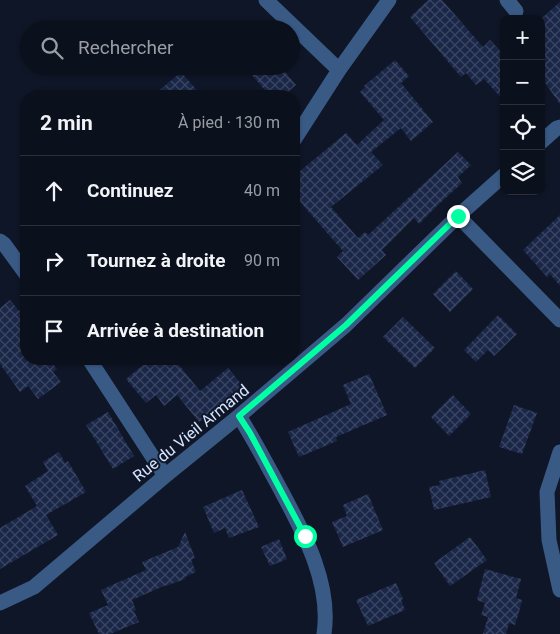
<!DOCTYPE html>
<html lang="fr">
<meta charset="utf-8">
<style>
:root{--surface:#0b101d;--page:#191e2a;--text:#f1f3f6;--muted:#9a9da4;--line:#2b303b}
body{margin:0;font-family:Roboto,sans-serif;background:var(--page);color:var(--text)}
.controls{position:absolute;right:15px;top:15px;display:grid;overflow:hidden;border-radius:10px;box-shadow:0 1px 4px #0004}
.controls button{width:45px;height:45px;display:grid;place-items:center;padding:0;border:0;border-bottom:1px solid var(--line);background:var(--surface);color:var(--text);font:25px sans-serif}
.stop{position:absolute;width:15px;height:15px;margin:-11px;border:4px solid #01ffa3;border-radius:50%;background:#fff}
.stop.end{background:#01ffa3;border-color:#fff;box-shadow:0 1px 5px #0008}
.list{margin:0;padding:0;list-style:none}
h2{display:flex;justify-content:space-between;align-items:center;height:65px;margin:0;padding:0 20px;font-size:21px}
h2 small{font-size:16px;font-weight:400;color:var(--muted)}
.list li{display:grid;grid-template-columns:32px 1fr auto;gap:15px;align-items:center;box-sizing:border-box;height:70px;padding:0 20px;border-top:1px solid var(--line)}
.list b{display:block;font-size:19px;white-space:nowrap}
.list em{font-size:16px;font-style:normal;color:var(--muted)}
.icon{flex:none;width:28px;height:28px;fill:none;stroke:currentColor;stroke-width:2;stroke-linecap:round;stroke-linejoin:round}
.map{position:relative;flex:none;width:560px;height:634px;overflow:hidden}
.search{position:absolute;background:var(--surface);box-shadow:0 1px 4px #0004;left:20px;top:20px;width:280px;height:55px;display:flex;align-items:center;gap:12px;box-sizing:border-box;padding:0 18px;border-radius:28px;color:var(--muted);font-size:19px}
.panel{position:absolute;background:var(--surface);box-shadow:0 1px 4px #0004;left:20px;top:90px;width:280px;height:275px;border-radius:20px}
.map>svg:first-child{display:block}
</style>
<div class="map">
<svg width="560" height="634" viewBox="0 0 560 634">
<defs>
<pattern id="building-cross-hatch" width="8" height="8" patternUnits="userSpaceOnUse" patternTransform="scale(1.25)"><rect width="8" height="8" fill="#1b2748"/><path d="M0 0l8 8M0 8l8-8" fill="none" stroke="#3b4663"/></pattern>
</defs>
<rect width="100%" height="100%" fill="#0f1627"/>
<path fill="url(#building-cross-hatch)" d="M428,0h14l41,47 7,-7 14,15v46l-20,-22 -8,6 -10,-12 -5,4 -51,-60z
M560,2v102l-19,-27v-58z
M395,60l14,16 -8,7 32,39 -22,19 -10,-13 -30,24 12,13 -52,42 27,31 7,-6 3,3 90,-83 13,13 -13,12 4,6 -23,21 -20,20 -5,-6 -32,32 4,5 -28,25 -21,-23 6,-6 -49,-56v-19l52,-43 11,12 27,-25 -24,-28 5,-5 -1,-1z
M244,66h36l16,19 -13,11h-13z
M181,72l21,24h-49z
M560,215v71l-10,-12 -3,3 -24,-27z
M456,271l17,18 -23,23 -17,-18z
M10,300l9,11 7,-6v54h23l8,10 -4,3 8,10 -23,17 -10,-13 -8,6 -20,-28v-56z
M498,315l19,19 -23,22 -6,-6 -12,12 -12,-12z
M403,317l32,31 -20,20 -32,-31z
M150,359h24l26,32 28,-23 15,18 -44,36 -22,-27 -13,11 -8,-11 -10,8 -20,-24z
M369,374l18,41 -51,22 1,4 -38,16 -11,-25 63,-28 -8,-19z
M453,395l18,19 -22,22 -18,-19z
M514,405l23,8 -15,41 -23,-7z
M108,412l26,44 -21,13 -27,-44z
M59,452l6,11 3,-2 18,31 -40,23 12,20 -58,34v-41l37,-22 -12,-20 23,-15 -5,-9z
M485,470l6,27 -57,13 -5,-23 11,-2 -1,-4z
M242,490l17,37 -30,11 -4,-10 -11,5 -11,-26z
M368,494l15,36 -40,17 -11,-25 15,-6 -4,-11z
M185,532l10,26 -4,2 5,12 -11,5v2l-19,7v-1l-34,15 4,10 -2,1 5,11 -29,12h-11l-10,-21 19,-8 -7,-15 45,-20 -4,-8 36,-15z
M470,537l17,23 -37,26 -16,-23z
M279,539l8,20 -17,7 -9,-19z
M485,569l36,10 -5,19 6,2 -3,12 -4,13 -6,-2 -3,11h-23l5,-17 -7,-2 4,-12 -8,-3z
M396,583l7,16 -2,1 4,10 -37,16 -12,-26z"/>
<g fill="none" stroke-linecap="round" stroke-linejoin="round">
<path stroke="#3a5a86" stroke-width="15" d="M266,0l73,70
M507,0l9,11
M294,140l45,-70 50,-70
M541,142l16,-14 3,-1
M458,216l102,104
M0,241l4,3 22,30
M89,359l76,117
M239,416c14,22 26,45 38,67 24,45 55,98 47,151
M560,452l-13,40 2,48 11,50
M0,603l34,-16 131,-111 74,-60 107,-91 112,-109 46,-41"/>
</g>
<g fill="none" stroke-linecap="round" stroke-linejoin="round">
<path stroke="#01ffa3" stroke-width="6" d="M305,536l-55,-103 -11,-17 107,-91 112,-109"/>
</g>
<g text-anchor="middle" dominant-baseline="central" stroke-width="4" stroke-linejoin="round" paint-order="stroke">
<g font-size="16" fill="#d5e4ff" stroke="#0f1627">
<text transform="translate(191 433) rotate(-39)">Rue du Vieil Armand</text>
</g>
</g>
</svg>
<div class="controls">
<button>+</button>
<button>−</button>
<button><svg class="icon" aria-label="locate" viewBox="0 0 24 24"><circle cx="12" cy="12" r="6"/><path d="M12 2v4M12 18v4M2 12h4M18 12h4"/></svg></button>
<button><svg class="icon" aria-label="layers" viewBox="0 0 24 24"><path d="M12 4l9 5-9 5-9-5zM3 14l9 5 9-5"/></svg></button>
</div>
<div class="stop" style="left:305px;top:536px"></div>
<div class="stop end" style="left:458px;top:216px"></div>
<div class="search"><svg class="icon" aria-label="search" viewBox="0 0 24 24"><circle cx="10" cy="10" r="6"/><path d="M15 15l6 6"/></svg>Rechercher</div>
<section class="panel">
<h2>2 min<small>À pied · 130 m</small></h2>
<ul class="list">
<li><svg class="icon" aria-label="ahead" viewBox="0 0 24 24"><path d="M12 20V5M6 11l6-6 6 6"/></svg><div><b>Continuez</b></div><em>40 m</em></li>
<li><svg class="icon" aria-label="right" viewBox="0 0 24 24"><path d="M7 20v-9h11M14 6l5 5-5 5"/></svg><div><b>Tournez à droite</b></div><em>90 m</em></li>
<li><svg class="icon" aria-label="arrive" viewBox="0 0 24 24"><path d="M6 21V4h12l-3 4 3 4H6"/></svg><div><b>Arrivée à destination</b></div></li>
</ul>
</section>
</div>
